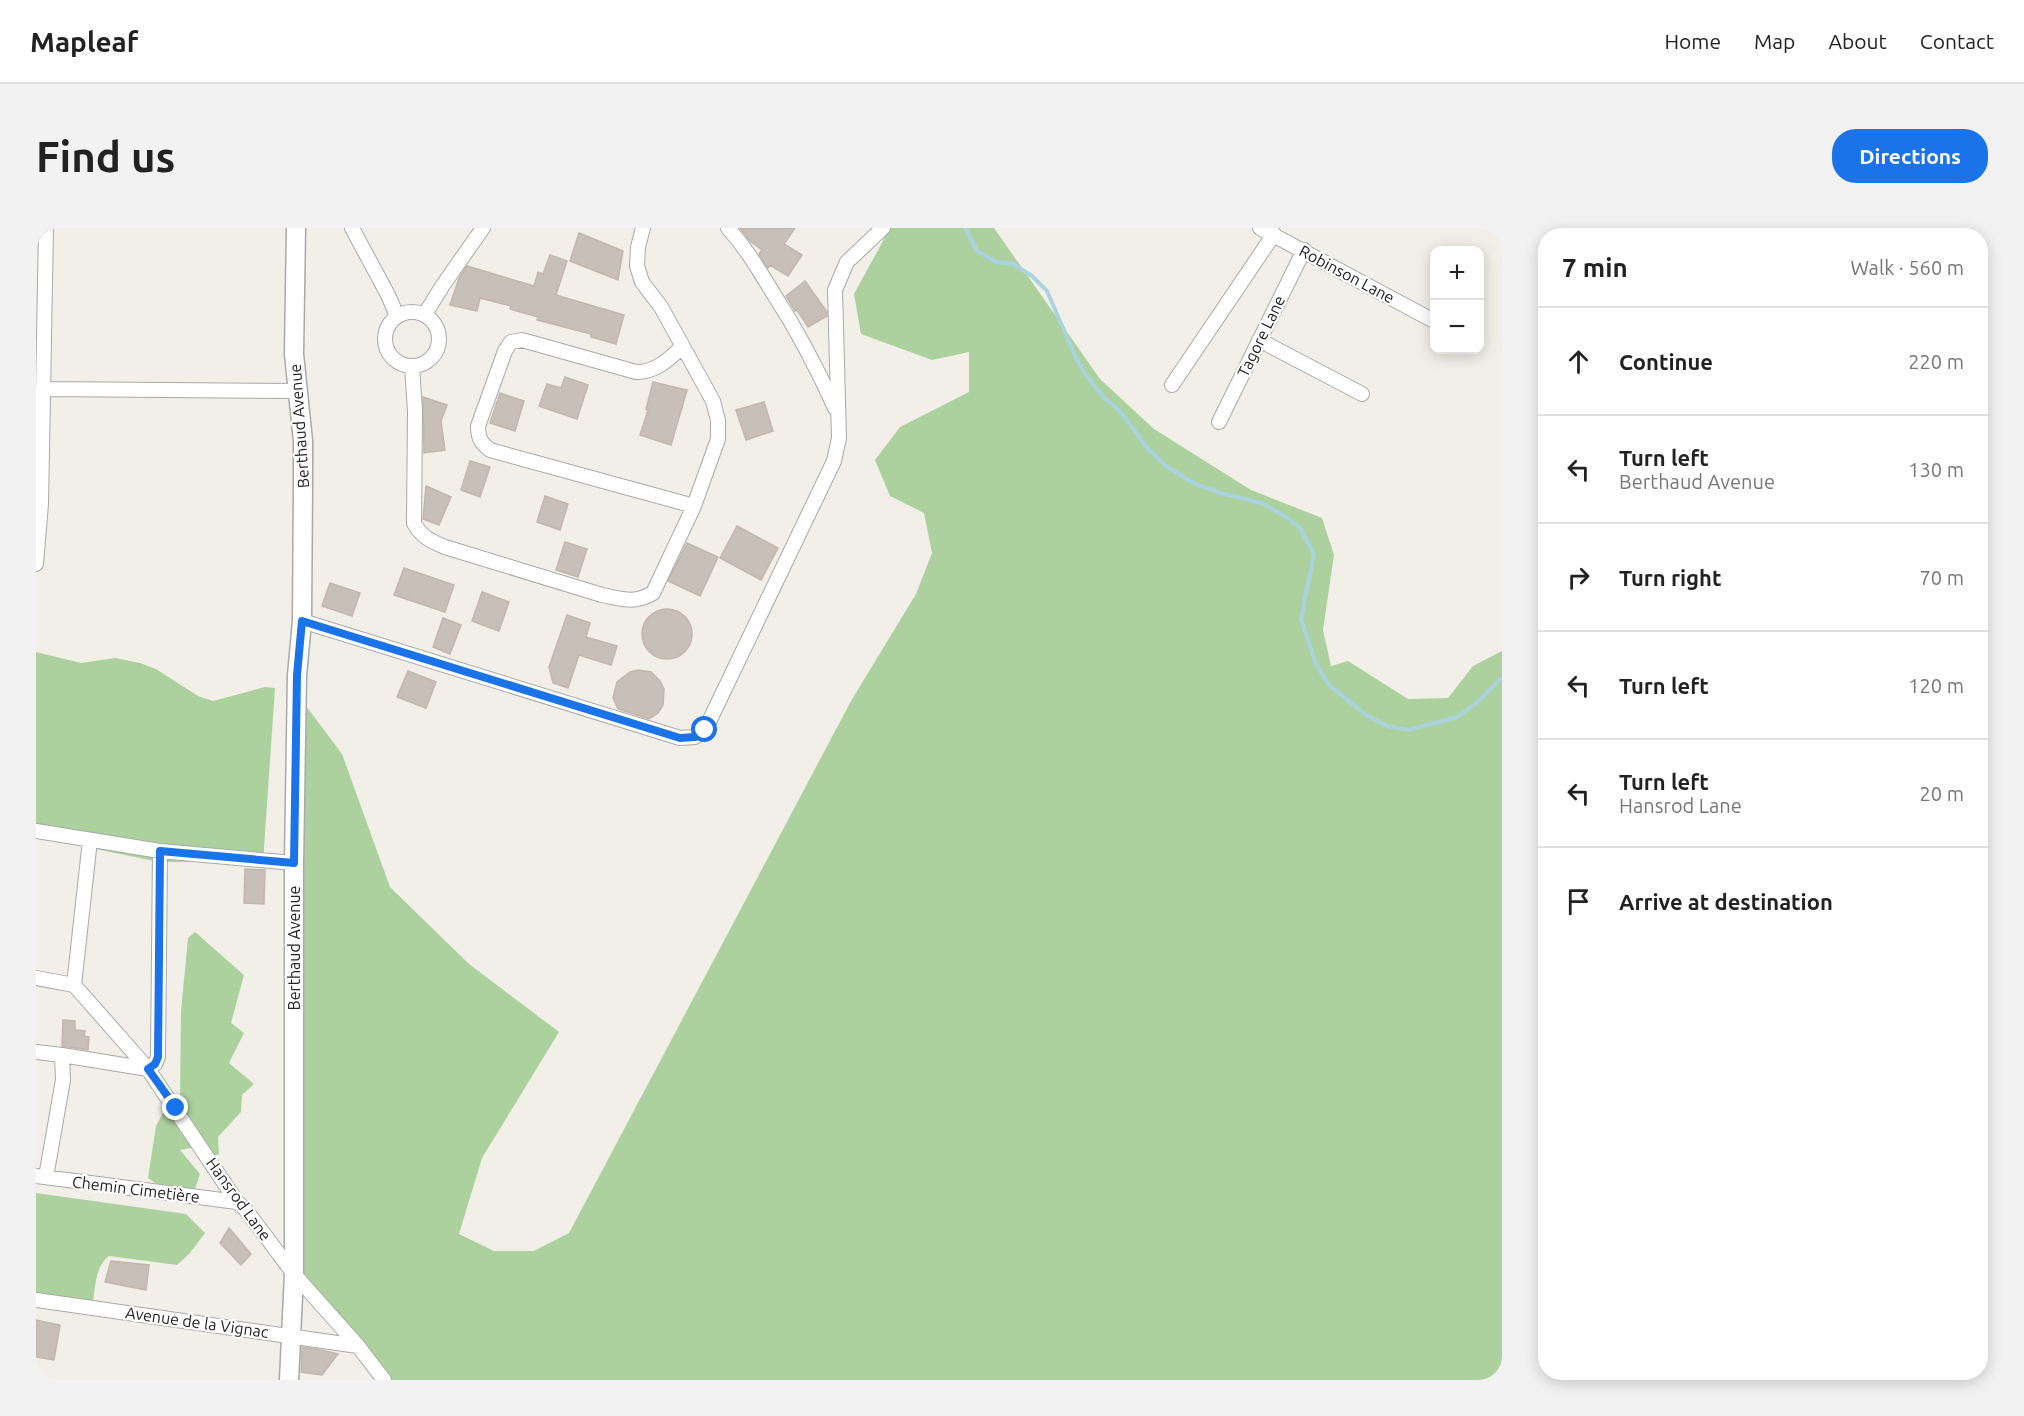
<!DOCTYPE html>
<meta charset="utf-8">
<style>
:root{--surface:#fff;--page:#f2f2f2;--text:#222;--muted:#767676;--line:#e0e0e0;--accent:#1a73e8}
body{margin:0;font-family:Ubuntu,sans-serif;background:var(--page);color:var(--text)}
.controls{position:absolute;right:18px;top:18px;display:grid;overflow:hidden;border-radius:12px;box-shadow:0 3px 15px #0003}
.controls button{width:54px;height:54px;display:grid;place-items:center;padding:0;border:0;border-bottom:2px solid var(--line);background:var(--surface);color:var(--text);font:30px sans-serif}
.stop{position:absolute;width:18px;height:18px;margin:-14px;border:4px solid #1a73e8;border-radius:50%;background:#fff}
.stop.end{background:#1a73e8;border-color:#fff;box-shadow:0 2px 6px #0008}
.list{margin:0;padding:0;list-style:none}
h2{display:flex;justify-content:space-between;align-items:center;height:78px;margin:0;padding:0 24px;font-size:26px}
h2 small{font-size:20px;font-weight:400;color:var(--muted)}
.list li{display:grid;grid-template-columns:39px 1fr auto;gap:18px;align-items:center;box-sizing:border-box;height:108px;padding:0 24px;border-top:2px solid var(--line)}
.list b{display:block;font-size:22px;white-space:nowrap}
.list p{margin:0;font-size:20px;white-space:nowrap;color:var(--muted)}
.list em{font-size:20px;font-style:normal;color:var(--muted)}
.icon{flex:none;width:33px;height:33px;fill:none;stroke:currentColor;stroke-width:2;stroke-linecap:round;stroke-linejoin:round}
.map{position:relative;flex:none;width:1466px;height:1152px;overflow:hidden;border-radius:24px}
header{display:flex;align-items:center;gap:36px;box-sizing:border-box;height:84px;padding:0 30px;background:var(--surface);border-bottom:2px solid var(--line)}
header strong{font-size:28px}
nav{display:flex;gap:33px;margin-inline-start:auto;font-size:21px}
.intro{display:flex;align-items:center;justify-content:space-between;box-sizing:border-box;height:144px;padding:0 36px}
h1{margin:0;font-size:42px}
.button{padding:15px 27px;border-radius:24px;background:var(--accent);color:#fff;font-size:21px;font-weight:700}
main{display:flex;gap:36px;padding:0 36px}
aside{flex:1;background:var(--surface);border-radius:24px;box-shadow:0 3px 15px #0003}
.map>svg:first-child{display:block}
</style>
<header>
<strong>Mapleaf</strong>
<nav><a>Home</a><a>Map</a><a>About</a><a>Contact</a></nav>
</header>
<div class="intro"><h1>Find us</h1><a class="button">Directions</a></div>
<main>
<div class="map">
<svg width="1466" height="1152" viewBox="0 0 1466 1152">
<rect width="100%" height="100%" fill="#f2efe9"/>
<path fill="#add19e" d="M854,0h104l106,151 54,50 97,61 71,28 12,37 -11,75 8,36 17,-5 60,38 40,-1 25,-32 29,-15v729h-1113l-95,-107 2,-568 10,1 36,48 48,133 79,77 90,68 -77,126 -23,76 35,17h40l35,-18 282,-532 65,-107 16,-41 -8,-40 -34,-17 -15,-36 25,-33 69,-35v-40l-37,8 -71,-26 -7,-40z
M0,424l45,11 34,-5 25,5 16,6 42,27 15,5 52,-14 10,1 -12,175 -43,-7 -27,6h-34l-112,-23 -11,-4z
M159,704l49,43 -13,48 13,10 -15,30 25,21 -12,11 -1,17 -23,25 1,17 -14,7 -9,-14 -16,3 20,24 -5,15 -34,-2 -13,-9 8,-52 8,-15 16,-9 1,-91 7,-73z
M0,965l150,21 19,19 -15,20 -13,12 -68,-9c-14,10 -14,33 -16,48l-57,-8z"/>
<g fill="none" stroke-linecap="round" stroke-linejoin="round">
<path stroke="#aad3df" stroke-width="4" d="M929,0l12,23 19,11 17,2 19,12 15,15 29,67 9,16 20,25 14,11 29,39 18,17 27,17 28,10 41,10 24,14 14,11 14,26 -13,65 15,45 13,21 37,30 21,11 22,4 48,-13 18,-13 27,-26"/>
</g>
<path fill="#c7bfb8" stroke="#c4b6ab" stroke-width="1.5" d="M704,0h55l-11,16 18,11 -14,21 -18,-11 -2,3 -9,-14 3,-4 -12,-9z
M543,5l44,18 -5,29 -48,-19z
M514,27l17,6 -11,34 68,20 -8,29 -25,-7v-3l-54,-14 1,-3 -28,-8 1,-3 -31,-8 -3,13 -27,-6 9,-27 8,-12 67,20 4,-14 5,2z
M769,53l22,31v4l-19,11 -11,-17 -2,1 -9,-15z
M529,149l23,8 -11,34 -38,-13 8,-22 14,4z
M617,154l34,8 -16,55 -31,-10 8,-25 -2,-1z
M464,165l24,8 -9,30 -25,-8z
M387,169l24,8 -6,16 4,29 -21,3z
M728,174l9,29 -27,9 -10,-30z
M434,233l20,6 -10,30 -19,-7z
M390,258l25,11 -12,28 -16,-6z
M509,268l23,8 -8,26 -23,-8z
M701,298l41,22 -17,32 -41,-22z
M529,314l22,7 -9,28 -22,-7z
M651,315l31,14 -18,39 -32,-15z
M368,340l50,17 -9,27 -51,-17z
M294,355l30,10 -8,23 -30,-10z
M446,364l27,10 -10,29 -27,-10z
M606 406a25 25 0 1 1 50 0a25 25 0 1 1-50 0Z
M531,387l23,8 -4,14 31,9 -6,19 -32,-10 -11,33 -15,-5 -4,-16z
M407,390l18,7 -11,29 -17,-7z
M602,442l13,2 9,9 4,8 -1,16 -5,8 -9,6 -31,-10 -5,-11 4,-16 13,-10z
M372,443l28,11 -10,26 -29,-11z
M209,641l20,1 -1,34 -20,-1z
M27,792l12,1v9l10,1 -1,5 5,1 -1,13 -26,-4z
M193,1000l22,26 -10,11 -21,-22z
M75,1033l38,4 -3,25 -41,-8z
M0,1092l24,5 -6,35 -18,-3z
M266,1119l19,3 17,4 -16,21 -21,-3z"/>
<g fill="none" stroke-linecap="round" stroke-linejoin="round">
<g stroke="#a9a9a9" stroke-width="16">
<path id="minor" d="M316,0l36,67 9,21
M692,0c18,20 31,42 45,65 24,37 44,75 62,115
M1224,0l174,93
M349 111a27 27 0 1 1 54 0a27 27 0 1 1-54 0Z
M389,86l18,-29 40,-57
M1223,112l103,54
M646,119c-14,13 -26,25 -46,25l-114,-32 -11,2 -6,9 -27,75c0,12 3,17 12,24l204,56
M376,138l3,45 -1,112c7,14 17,18 31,24l157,48c21,4 32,9 51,-2l41,-87 24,-67v-19l-5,-19 -52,-94 -19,-25 -5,-16 1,-19 5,-19
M1136,157l102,-151
M8,161l253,2
M1183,194l85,-172
M0,336l5,-60 5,-276
M266,393l378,117 15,-1 10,-7 129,-269 5,-23 -4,-148 12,-28 36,-34
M0,603l124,20 134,12
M0,750l38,7 74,84 89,133 8,7 49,65 64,72 26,34
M38,757l16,-145
M0,824l26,3 1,25 -17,97
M26,827l86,14 7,-5 3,-7 2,-206
M0,948l201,26
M0,1072l322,46"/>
</g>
<g stroke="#a9a9a9" stroke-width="21">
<path id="tertiary" d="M253,1152l5,-106v-411l3,-188 5,-54 1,-139v-41l-9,-87 2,-126"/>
</g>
<use href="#minor" stroke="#fff" stroke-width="14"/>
<use href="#tertiary" stroke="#fff" stroke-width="18"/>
</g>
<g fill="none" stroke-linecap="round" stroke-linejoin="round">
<path stroke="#1a73e8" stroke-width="8" d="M140,880l-28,-39 7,-5 3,-7 2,-206 134,12 3,-188 5,-54 378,117 15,-1 10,-7"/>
</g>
<g text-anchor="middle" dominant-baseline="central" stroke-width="4.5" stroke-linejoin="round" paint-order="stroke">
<g font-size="16" fill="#222" stroke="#fff">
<text transform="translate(1311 46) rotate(28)">Robinson Lane</text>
<text transform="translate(1225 108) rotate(-64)">Tagore Lane</text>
<text transform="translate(263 198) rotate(-94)">Berthaud Avenue</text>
<text transform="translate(258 720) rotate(-90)">Berthaud Avenue</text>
<text transform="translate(100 961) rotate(7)">Chemin Cimetière</text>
<text transform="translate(203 971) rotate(54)">Hansrod Lane</text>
<text transform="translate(161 1094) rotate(8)">Avenue de la Vignac</text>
</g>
</g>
</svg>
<div class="controls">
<button>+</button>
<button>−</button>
</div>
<div class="stop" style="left:669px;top:502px"></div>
<div class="stop end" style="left:140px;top:880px"></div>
</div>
<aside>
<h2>7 min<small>Walk · 560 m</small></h2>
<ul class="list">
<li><svg class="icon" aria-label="ahead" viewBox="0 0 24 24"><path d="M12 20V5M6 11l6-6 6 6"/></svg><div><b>Continue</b></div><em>220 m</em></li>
<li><svg class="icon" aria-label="left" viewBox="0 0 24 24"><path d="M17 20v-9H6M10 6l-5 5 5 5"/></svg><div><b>Turn left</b><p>Berthaud Avenue</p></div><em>130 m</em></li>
<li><svg class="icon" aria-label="right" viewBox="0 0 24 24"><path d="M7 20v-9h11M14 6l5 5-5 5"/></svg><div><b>Turn right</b></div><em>70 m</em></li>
<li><svg class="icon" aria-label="left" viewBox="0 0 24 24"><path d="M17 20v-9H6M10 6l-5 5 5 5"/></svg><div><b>Turn left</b></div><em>120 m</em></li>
<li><svg class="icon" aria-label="left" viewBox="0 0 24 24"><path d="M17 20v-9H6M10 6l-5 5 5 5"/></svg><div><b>Turn left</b><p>Hansrod Lane</p></div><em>20 m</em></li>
<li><svg class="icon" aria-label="arrive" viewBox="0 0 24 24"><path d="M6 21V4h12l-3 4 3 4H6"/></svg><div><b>Arrive at destination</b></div></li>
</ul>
</aside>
</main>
